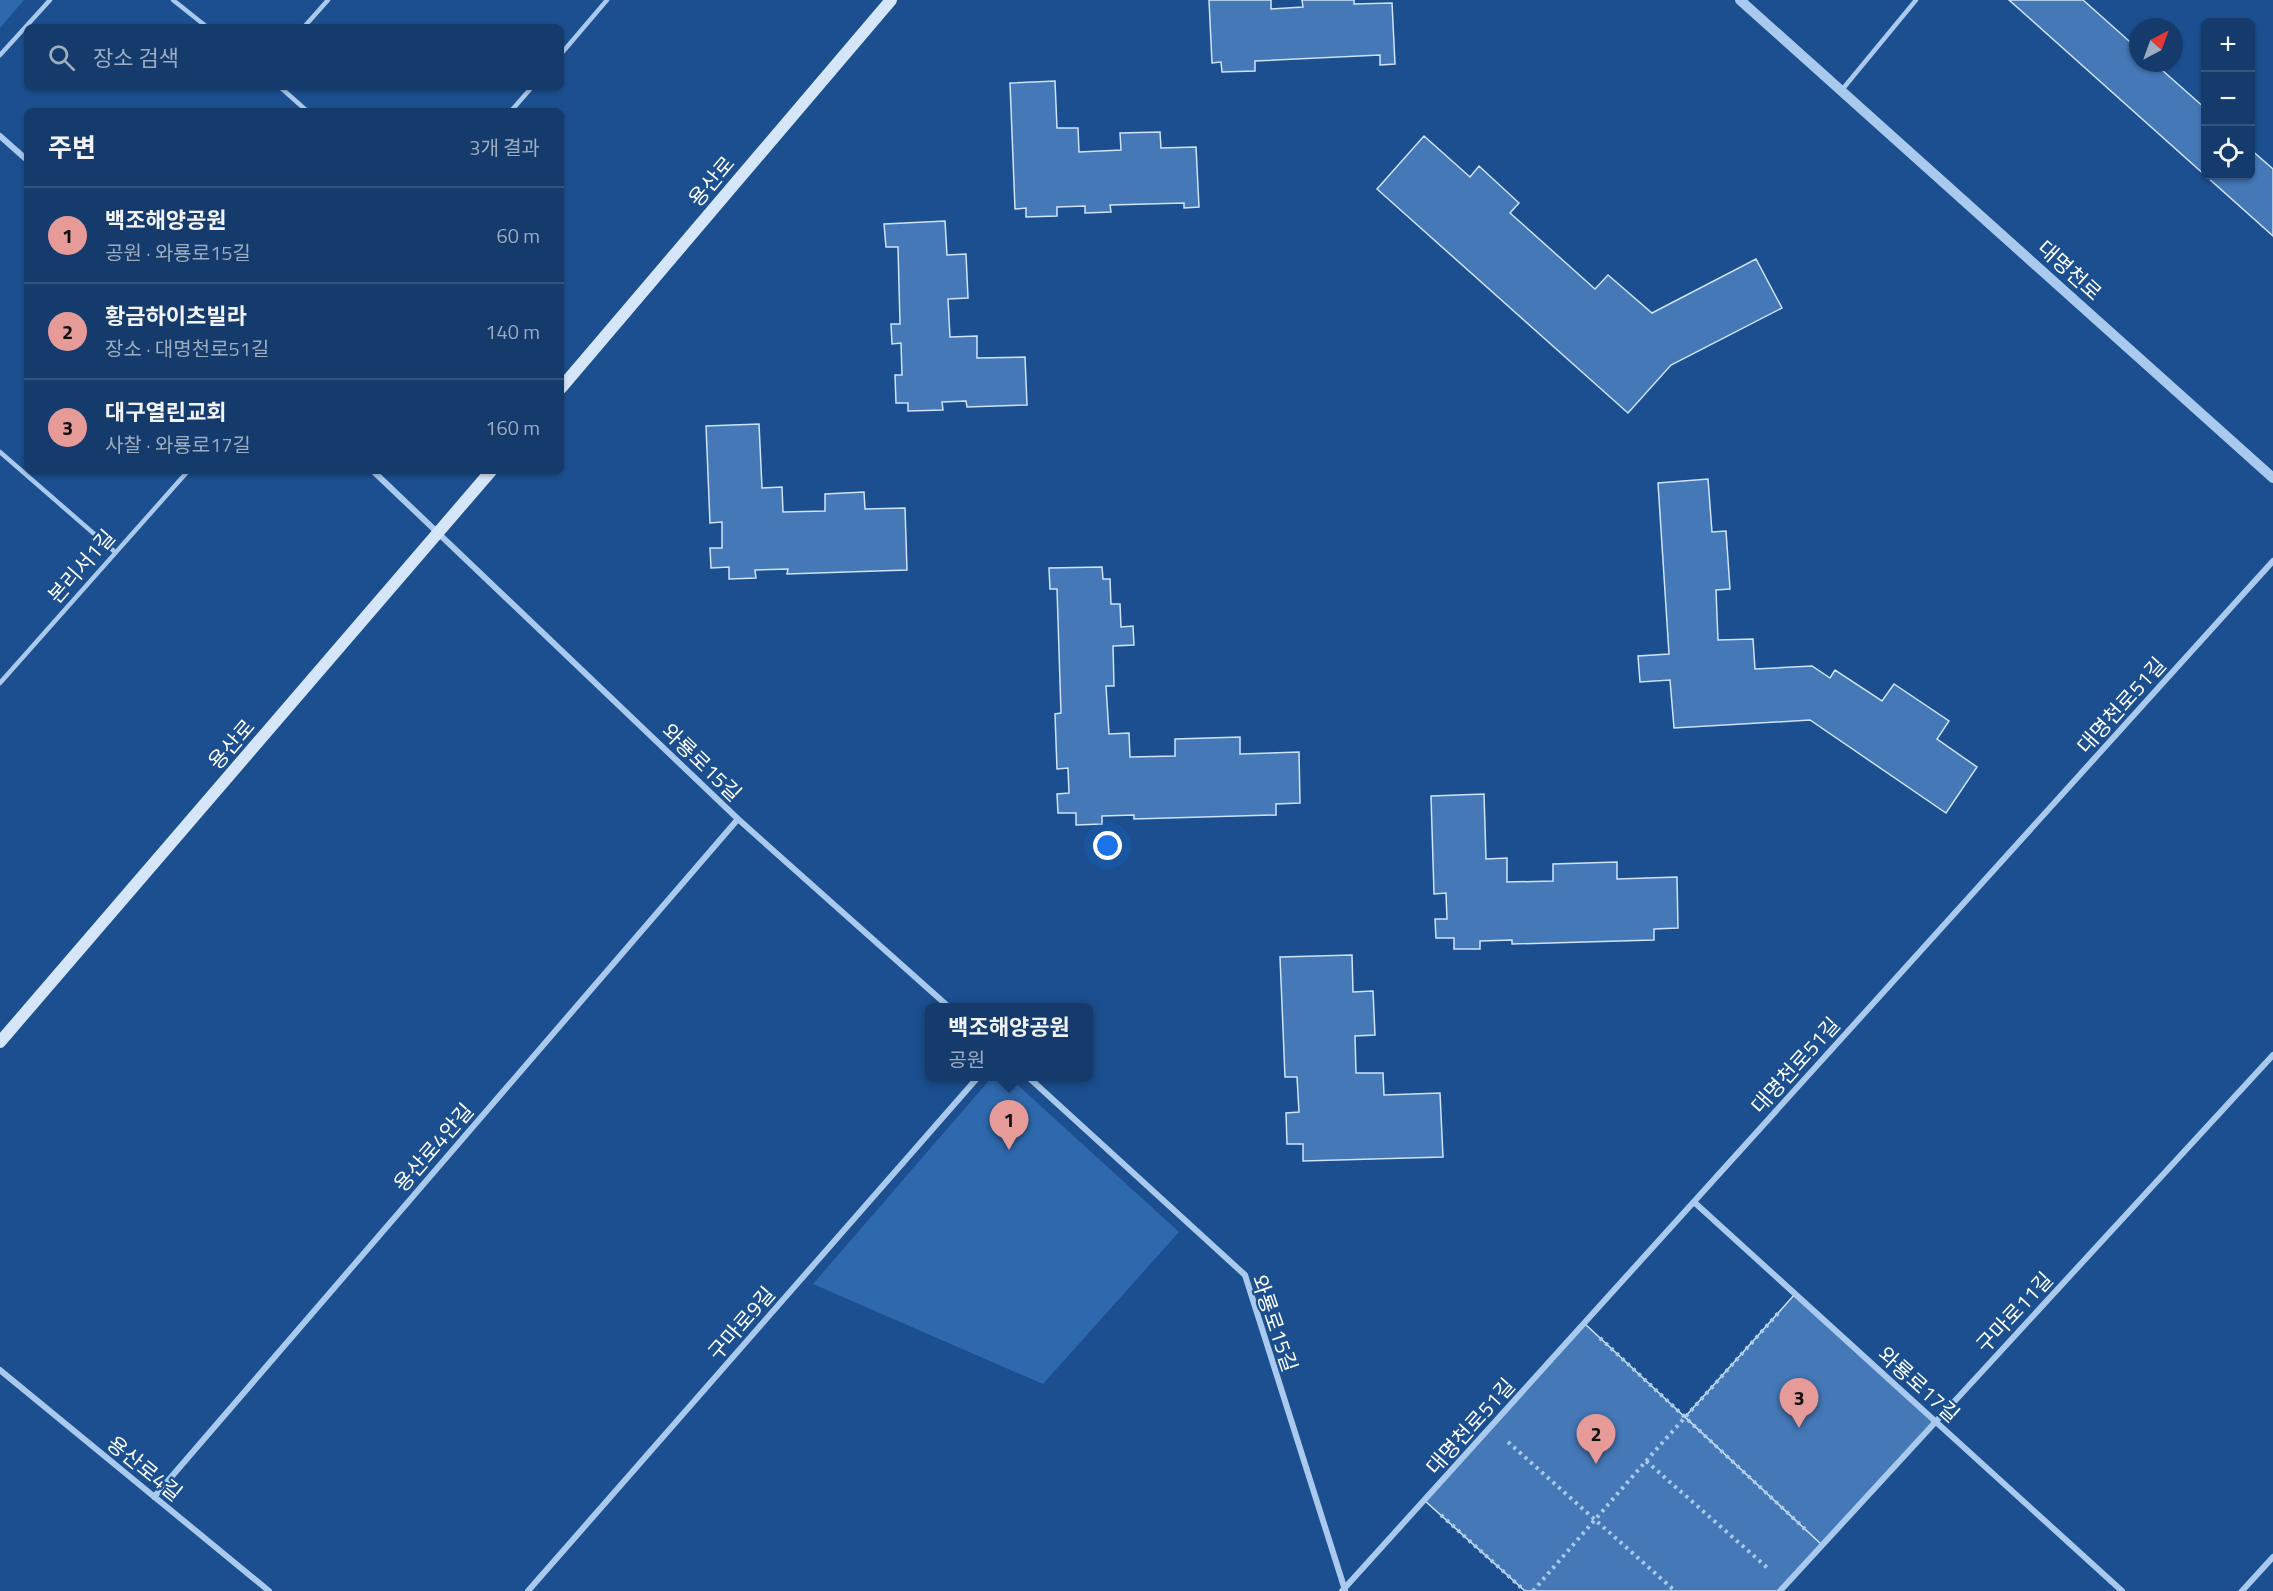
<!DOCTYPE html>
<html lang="ko">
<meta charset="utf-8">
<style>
:root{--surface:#143b6b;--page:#1d4271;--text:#f1f3f6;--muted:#9dadc1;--line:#33557e;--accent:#e69b98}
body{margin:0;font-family:"Titillium Web","Noto Sans KR",sans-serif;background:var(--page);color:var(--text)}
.controls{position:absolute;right:18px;top:18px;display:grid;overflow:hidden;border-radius:9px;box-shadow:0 2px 4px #0004}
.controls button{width:54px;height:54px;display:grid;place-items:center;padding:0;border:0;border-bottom:2px solid var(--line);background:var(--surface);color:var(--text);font:30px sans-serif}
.compass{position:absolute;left:2129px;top:18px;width:54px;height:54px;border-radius:50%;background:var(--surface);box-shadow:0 2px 4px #0004;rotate:41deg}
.you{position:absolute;left:1108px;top:846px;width:21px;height:21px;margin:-15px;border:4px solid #fff;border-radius:50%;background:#1a73e8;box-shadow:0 0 0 9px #1a73e833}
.badge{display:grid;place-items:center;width:39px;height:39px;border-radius:50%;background:var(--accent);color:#111;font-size:20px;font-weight:700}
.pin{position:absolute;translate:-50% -50px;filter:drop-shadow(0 2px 3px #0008)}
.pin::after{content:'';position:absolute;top:32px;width:21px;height:18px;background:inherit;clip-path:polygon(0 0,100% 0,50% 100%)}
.popup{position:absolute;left:925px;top:1003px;width:168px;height:78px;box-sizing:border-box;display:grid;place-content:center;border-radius:9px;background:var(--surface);filter:drop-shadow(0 2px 4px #0005);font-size:20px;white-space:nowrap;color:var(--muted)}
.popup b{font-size:22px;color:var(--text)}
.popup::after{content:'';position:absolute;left:50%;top:100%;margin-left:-12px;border:12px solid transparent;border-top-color:var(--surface)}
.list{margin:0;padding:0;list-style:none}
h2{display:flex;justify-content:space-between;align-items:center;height:78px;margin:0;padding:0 24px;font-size:26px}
h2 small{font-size:20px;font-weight:400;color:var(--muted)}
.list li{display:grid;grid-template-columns:39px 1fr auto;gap:18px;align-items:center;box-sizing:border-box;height:96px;padding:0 24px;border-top:2px solid var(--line)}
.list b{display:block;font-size:22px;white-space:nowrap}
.list p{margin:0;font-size:20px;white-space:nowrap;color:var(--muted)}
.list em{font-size:20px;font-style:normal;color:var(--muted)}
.icon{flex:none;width:33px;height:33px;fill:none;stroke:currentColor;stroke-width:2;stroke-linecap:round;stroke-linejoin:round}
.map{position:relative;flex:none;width:2273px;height:1591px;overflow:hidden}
.search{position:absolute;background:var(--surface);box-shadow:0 2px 4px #0004;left:24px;top:24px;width:540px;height:66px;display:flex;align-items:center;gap:15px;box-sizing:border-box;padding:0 21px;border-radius:9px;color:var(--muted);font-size:22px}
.panel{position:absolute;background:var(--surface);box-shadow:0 2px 4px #0004;left:24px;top:108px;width:540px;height:366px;border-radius:9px}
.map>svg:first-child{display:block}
</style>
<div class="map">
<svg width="2273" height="1591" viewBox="0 0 2273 1591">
<rect width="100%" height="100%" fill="#1b4f8f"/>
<path fill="#2e69ad" d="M0,0h24l-24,28z
M992,1077h17l170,155 -136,152 -230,-100z"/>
<path fill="#4478b7" stroke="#cfe3fa" stroke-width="1.5" d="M1209,0h62v9l32,-2 -1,-7h52v4l38,-1 3,61 -15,1v-10l-125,6v10l-33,1 -1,-10 -9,1z
M2009,0h74l55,49v14h16l52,46v67h44v-27l23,20v67z
M1055,81l2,47h21l1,24 42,-2 -1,-17 40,-1 1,16 35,-1 3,60 -15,1v-5l-74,2 1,7 -26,1v-7l-28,1v9l-31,1v-9l-11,1 -5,-126z
M1424,136l46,41 9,-11 40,37 -9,10 85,76 13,-14 44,38 104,-54 26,49 -111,57 -43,48 -251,-224z
M945,221l2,34 19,-1 2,44 -20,1 2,38 27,-1v22l48,-1 2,48 -60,2 -1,-6 -24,1 1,8 -35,1v-8h-12l-1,-28h7l-1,-32 -9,1 -1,-20h9l-2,-77h-12l-2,-23z
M759,424l3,64 20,-1 1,25 42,-1v-17l39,-2 1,17 40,-1 2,62 -120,4 1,-5 -33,1 1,8 -27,1v-12l-18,1 -1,-20h12v-26l-12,1 -4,-97z
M1708,479l4,53 14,-1 4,58 -14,1 2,50 35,-1 2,30 57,-3 18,12 5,-8 47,31 12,-17 55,37 -12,18 40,28 -31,46 -136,-93 -136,8 -4,-48 -30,2 -2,-26 31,-2 -11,-171z
M1102,567l1,12h7l1,25h9l1,23 12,-1 1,19 -21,1 1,40h-8l3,48 20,-1 1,24 45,-1v-17l65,-2v17l59,-2 1,51 -24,1v11l-142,4v-4l-32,1v8l-26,1v-12h-18l-1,-19 12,-1 -1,-25 -11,1 -2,-55 6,-1 -4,-124h-7l-1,-21z
M1484,794l2,65 21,-1v24l46,-1v-17l64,-2v17l60,-2 1,51 -24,1v11l-142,4v-4l-32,1v8h-26v-11h-18l-1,-19h12l-1,-26 -12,1 -3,-98z
M1352,955l1,37 20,-1 2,44 -20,1 1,37h27l1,22 56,-2 3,64 -140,4v-17h-16l-1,-31 13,-1 -2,-35h-12l-5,-120z
M1795,1294l140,128 -113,123 -137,-128z
M1584,1323l238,222 -42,46h-255l-101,-91z"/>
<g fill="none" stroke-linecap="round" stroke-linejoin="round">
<path stroke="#a9c9ee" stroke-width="4" stroke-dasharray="3 4.5" stroke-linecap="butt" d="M1600,1338l205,191
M1508,1442l167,149
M1646,1461l135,-151
M1441,1515l84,76
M1533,1591l113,-130 124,109"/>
<path stroke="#a9c9ee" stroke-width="4.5" d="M173,0l34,27
M304,27l24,-27
M561,54l46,-54
M0,55l50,-55
M280,87l27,24
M1841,91l75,-91
M511,111l21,-24
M0,452l115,100
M0,683l188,-212"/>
<path stroke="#a9c9ee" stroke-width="6" d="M0,136l27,24
M373,471l365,348 212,189
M1027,1076l218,199 100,315
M1694,1202l428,389
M0,1370l269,221
M154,1497l584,-678
M528,1591l451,-515
M1342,1591l931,-1030
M1780,1591l493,-536
M2242,1591l31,-34"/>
<path stroke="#a9c9ee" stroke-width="10" d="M1740,0l533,478"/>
<path stroke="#d6e6fa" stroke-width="12" d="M561,388l330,-388
M0,1042l491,-571"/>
</g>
<g text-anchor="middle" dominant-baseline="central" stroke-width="4.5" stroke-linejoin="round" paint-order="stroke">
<g font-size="21" fill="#fff" stroke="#1b4f8f">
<text transform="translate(711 181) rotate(-50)">용산로</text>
<text transform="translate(2070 270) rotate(42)">대명천로</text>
<text transform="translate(81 566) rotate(-49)">본리서1길</text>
<text transform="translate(2121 705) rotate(-48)">대명천로51길</text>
<text transform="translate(231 744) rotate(-49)">용산로</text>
<text transform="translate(702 762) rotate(44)">와룡로15길</text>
<text transform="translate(1795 1065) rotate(-48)">대명천로51길</text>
<text transform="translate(433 1147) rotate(-49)">용산로4안길</text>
<text transform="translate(2014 1312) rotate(-47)">구마로11길</text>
<text transform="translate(741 1323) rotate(-49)">구마로9길</text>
<text transform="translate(1275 1323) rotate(71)">와룡로15길</text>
<text transform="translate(1919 1384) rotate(42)">와룡로17길</text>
<text transform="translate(1470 1426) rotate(-48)">대명천로51길</text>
<text transform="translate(145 1468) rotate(39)">용산로4길</text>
</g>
</g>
</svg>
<div class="controls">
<button>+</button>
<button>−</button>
<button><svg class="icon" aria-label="locate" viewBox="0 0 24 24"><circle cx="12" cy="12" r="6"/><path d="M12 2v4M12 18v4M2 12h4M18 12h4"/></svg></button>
</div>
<svg class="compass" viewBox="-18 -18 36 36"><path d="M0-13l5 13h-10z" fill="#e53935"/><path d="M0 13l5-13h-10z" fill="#9dadc1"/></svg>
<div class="you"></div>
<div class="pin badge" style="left:1009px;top:1150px">1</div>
<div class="popup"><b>백조해양공원</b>공원</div>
<div class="pin badge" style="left:1596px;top:1464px">2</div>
<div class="pin badge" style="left:1799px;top:1428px">3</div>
<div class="search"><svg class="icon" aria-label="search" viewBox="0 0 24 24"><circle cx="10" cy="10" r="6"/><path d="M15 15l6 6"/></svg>장소 검색</div>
<section class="panel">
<h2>주변<small>3개 결과</small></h2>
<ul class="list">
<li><span class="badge">1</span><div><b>백조해양공원</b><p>공원 · 와룡로15길</p></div><em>60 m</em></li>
<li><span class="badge">2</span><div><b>황금하이츠빌라</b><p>장소 · 대명천로51길</p></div><em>140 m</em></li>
<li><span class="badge">3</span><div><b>대구열린교회</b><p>사찰 · 와룡로17길</p></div><em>160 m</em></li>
</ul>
</section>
</div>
